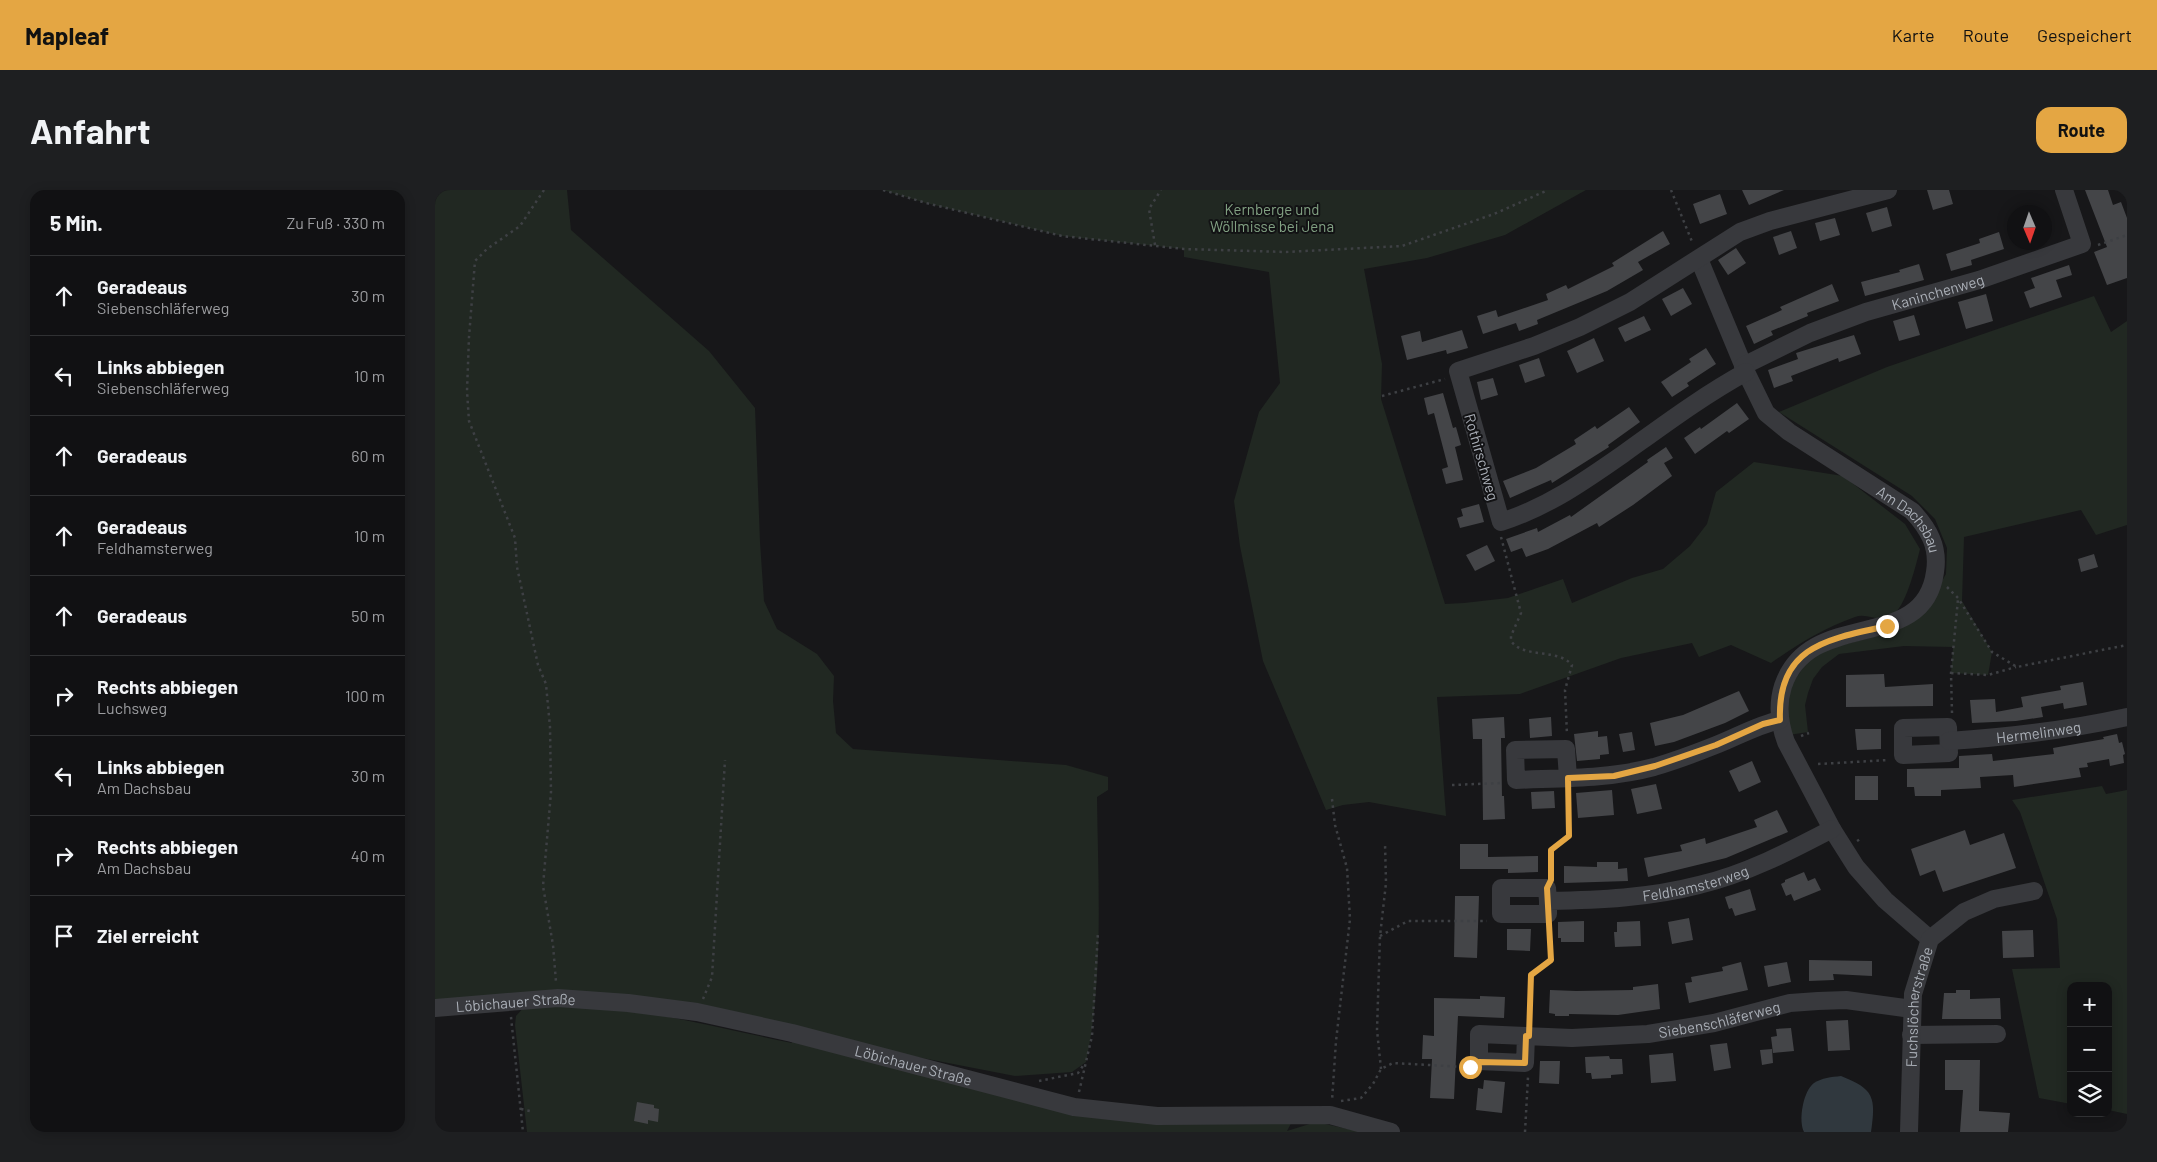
<!DOCTYPE html>
<html lang="de">
<meta charset="utf-8">
<style>
:root{--surface:#111113;--page:#1e1f21;--text:#f1f3f6;--muted:#9c9da0;--line:#303133;--accent:#e4a643}
body{margin:0;font-family:Barlow,sans-serif;background:var(--page);color:var(--text)}
.controls{position:absolute;right:15px;bottom:15px;display:grid;overflow:hidden;border-radius:10px;box-shadow:0 2px 12px #0003}
.controls button{width:45px;height:45px;display:grid;place-items:center;padding:0;border:0;border-bottom:1px solid var(--line);background:var(--surface);color:var(--text);font:25px sans-serif}
.compass{position:absolute;left:1572px;top:15px;width:45px;height:45px;border-radius:50%;background:var(--surface);box-shadow:0 2px 12px #0003;rotate:178deg}
.stop{position:absolute;width:15px;height:15px;margin:-11px;border:4px solid #e4a643;border-radius:50%;background:#fff}
.stop.end{background:#e4a643;border-color:#fff;box-shadow:0 1px 5px #0008}
.list{margin:0;padding:0;list-style:none}
h2{display:flex;justify-content:space-between;align-items:center;height:65px;margin:0;padding:0 20px;font-size:21px}
h2 small{font-size:16px;font-weight:400;color:var(--muted)}
.list li{display:grid;grid-template-columns:32px 1fr auto;gap:15px;align-items:center;box-sizing:border-box;height:80px;padding:0 20px;border-top:1px solid var(--line)}
.list b{display:block;font-size:19px;white-space:nowrap}
.list p{margin:0;font-size:16px;white-space:nowrap;color:var(--muted)}
.list em{font-size:16px;font-style:normal;color:var(--muted)}
.icon{flex:none;width:28px;height:28px;fill:none;stroke:currentColor;stroke-width:2;stroke-linecap:round;stroke-linejoin:round}
.map{position:relative;flex:none;width:1692px;height:942px;overflow:hidden;border-radius:15px}
header{display:flex;align-items:center;gap:30px;box-sizing:border-box;height:70px;padding:0 25px;background:var(--accent);color:#111}
header strong{font-size:24px}
nav{display:flex;gap:28px;margin-inline-start:auto;font-size:18px}
.intro{display:flex;align-items:center;justify-content:space-between;box-sizing:border-box;height:120px;padding:0 30px}
h1{margin:0;font-size:35px}
.button{padding:12px 22px;border-radius:15px;background:var(--accent);color:#111;font-size:18px;font-weight:700}
main{display:flex;gap:30px;padding:0 30px}
aside{flex:1;background:var(--surface);border-radius:15px;box-shadow:0 2px 12px #0003}
.map>svg:first-child{display:block}
</style>
<header>
<strong>Mapleaf</strong>
<nav><a>Karte</a><a>Route</a><a>Gespeichert</a></nav>
</header>
<div class="intro"><h1>Anfahrt</h1><a class="button">Route</a></div>
<main>
<aside>
<h2>5 Min.<small>Zu Fuß · 330 m</small></h2>
<ul class="list">
<li><svg class="icon" aria-label="ahead" viewBox="0 0 24 24"><path d="M12 20V5M6 11l6-6 6 6"/></svg><div><b>Geradeaus</b><p>Siebenschläferweg</p></div><em>30 m</em></li>
<li><svg class="icon" aria-label="left" viewBox="0 0 24 24"><path d="M17 20v-9H6M10 6l-5 5 5 5"/></svg><div><b>Links abbiegen</b><p>Siebenschläferweg</p></div><em>10 m</em></li>
<li><svg class="icon" aria-label="ahead" viewBox="0 0 24 24"><path d="M12 20V5M6 11l6-6 6 6"/></svg><div><b>Geradeaus</b></div><em>60 m</em></li>
<li><svg class="icon" aria-label="ahead" viewBox="0 0 24 24"><path d="M12 20V5M6 11l6-6 6 6"/></svg><div><b>Geradeaus</b><p>Feldhamsterweg</p></div><em>10 m</em></li>
<li><svg class="icon" aria-label="ahead" viewBox="0 0 24 24"><path d="M12 20V5M6 11l6-6 6 6"/></svg><div><b>Geradeaus</b></div><em>50 m</em></li>
<li><svg class="icon" aria-label="right" viewBox="0 0 24 24"><path d="M7 20v-9h11M14 6l5 5-5 5"/></svg><div><b>Rechts abbiegen</b><p>Luchsweg</p></div><em>100 m</em></li>
<li><svg class="icon" aria-label="left" viewBox="0 0 24 24"><path d="M17 20v-9H6M10 6l-5 5 5 5"/></svg><div><b>Links abbiegen</b><p>Am Dachsbau</p></div><em>30 m</em></li>
<li><svg class="icon" aria-label="right" viewBox="0 0 24 24"><path d="M7 20v-9h11M14 6l5 5-5 5"/></svg><div><b>Rechts abbiegen</b><p>Am Dachsbau</p></div><em>40 m</em></li>
<li><svg class="icon" aria-label="arrive" viewBox="0 0 24 24"><path d="M6 21V4h12l-3 4 3 4H6"/></svg><div><b>Ziel erreicht</b></div></li>
</ul>
</aside>
<div class="map">
<svg width="1692" height="942" viewBox="0 0 1692 942">
<rect width="100%" height="100%" fill="#171719"/>
<path fill="#212822" d="M0,0h132l4,40 138,121 46,57 5,134 4,59 13,28 40,25 17,22 -1,25 3,32 17,16 213,16 42,12v13l-11,7c1,86 7,180 -11,265l-14,10 -57,4 -211,-41 270,72 222,7 -9,17 29,-9 46,10h-835l-12,-107 1,-9 9,-10c34,-1 68,0 103,4 55,8 110,22 164,33v-10l-164,-30 -193,5z
M448,0h703l-81,45 -78,23 -63,11 18,95 -1,35 64,205 19,-1 44,-5 55,-19 9,24 60,-25 31,-9 27,-23 17,-22 9,-32 38,-30 89,14 62,48 15,25c-4,16 -13,53 -25,64 -13,13 -26,-1 -40,4 -31,11 -57,27 -84,46l-40,-18 -32,12 -7,-14 -71,15 -101,36 -83,3 9,119 -77,-14 -26,3 -17,5 -63,-149 -23,-115 -6,-45 25,-89 21,-29 -11,-111 -85,-15v-8l-122,-13 -136,-33z
M1659,106l17,36 16,-11v204l-31,10 -15,-25 -117,27 -2,64 30,51 -4,23 -37,-2 2,-26 -49,-1 -65,8 -17,13 -9,12 -5,14 -3,12 3,27 -19,3 -3,-26 6,-25 17,-25 22,-11 65,-17 26,-16 24,-41 1,-26 -12,-29 -23,-23 -133,-84 108,-45z
M1667,596l4,8 21,-4v324l-19,-4v-124h-37v118l-32,-6 -27,-129 48,-1 -3,-49 -37,-107 -8,-12z"/>
<path fill="#30383e" d="M1406,886c33,13 35,21 30,56h-67c-6,-11 -1,-41 10,-49 8,-5 17,-6 27,-7z"/>
<path fill="#444548" d="M1307,0h42l-35,15z
M1492,0h22l4,14 -20,6z
M1650,0h23l5,15 8,-3 6,16v60l-20,7 -13,-33 13,-5z
M1285,4l7,20 -27,10 -7,-20z
M1452,17l5,19 -20,6 -6,-19z
M1400,28l5,17 -20,6 -5,-18z
M1228,41l7,13 -32,18 5,8 -36,21 -70,29 1,4 -19,7 -3,-8 -33,11 -6,-18 19,-6 2,7 50,-17 -2,-6 20,-9 2,4 46,-23 -2,-3z
M1356,41l6,17 -18,7 -6,-18z
M1564,42l5,17 -33,11 1,5 -21,6 -5,-17 34,-11 -1,-4z
M1301,58l10,15 -18,12 -10,-15z
M1484,74l5,16 -59,16 -4,-14 39,-10 -1,-2z
M1634,75l3,10 -16,5 6,17 -32,11 -6,-16 11,-4 -4,-10z
M1397,94l7,17 -32,12 1,3 -37,15 2,4 -19,9 -8,-18 36,-16 -2,-3z
M1248,98l9,16 -21,12 -9,-17z
M1551,104l7,27 -27,8 -8,-27z
M1479,125l6,20 -21,6 -6,-20z
M1209,126l7,14 -26,12 -7,-14z
M1027,140l6,18 -21,6 -1,-4 -39,10 -6,-24 19,-5 2,11z
M1419,145l7,19 -22,8 -1,-4 -47,18 2,5 -19,7 -6,-18 30,-11 -2,-6z
M1159,148l10,23 -27,12 -10,-22z
M1271,158l10,16 -29,19 2,3 -17,11 -11,-15 30,-20 -2,-3z
M1104,168l6,18 -20,7 -6,-18z
M1058,188l5,17 -17,5 -4,-18z
M1008,203l10,35 3,-1 5,18 -6,2 8,33 -17,4 -4,-15 6,-2 -14,-54 -6,2 -4,-17z
M1302,213l12,16 -20,14 -2,-2 -32,23 -11,-16 16,-11 1,2z
M1194,217l11,15 -32,23 1,2 -57,36 -1,-3 -41,18 -7,-17 33,-13 40,-24 -2,-4 21,-14 2,3z
M1231,257l7,11 -9,5 8,13 -39,29 -34,22 -2,-4 -49,26 -22,8 -4,-9 -11,4 -5,-13 31,-11 1,4 32,-17 1,2 77,-55 -1,-2z
M1044,314l5,18 -24,6 -3,-10 6,-2 -2,-7z
M1052,355l8,16 -20,10 -9,-16z
M1659,364l4,13 -17,5 -3,-13z
M1449,484l1,13 48,-3v22l-87,1v-32z
M1648,492l4,23 -23,4 -1,-6 -22,4 2,10 -27,4 -44,2 -2,-23 25,-1 1,13 27,-5 -2,-10 40,-7 -1,-4z
M1304,501l10,20 -24,12 -51,19 -19,4 -5,-23 33,-8z
M1069,527l1,21h-4l1,58h2l1,23 -22,1 -1,-81h-9l-1,-20z
M1116,527l1,19 -22,2 -1,-19z
M1420,539h26v20l-24,1z
M1163,541v6l9,-1 2,18 -9,1v4l-23,2 -3,-27z
M1197,542l3,18 -12,2 -4,-18z
M1682,544l2,9 3,-1 3,12 -2,1 1,8 -14,3 -1,-7 -22,4 1,4 -9,1 2,9 -67,10 -1,-12 -33,2 1,11 -40,2v6h-26l-1,-9h-7v-18l52,-1v-12l33,-2 1,7 61,-7 -1,-6 51,-9 -1,-2z
M1317,571l9,21 -22,10 -10,-21z
M1420,586h23v24h-23z
M1221,594l6,25 -25,5 -6,-25z
M1177,600l2,25 -36,3 -2,-25z
M1119,601l1,17 -23,1 -1,-17z
M1342,620l11,22 -62,26 -78,19 -4,-19 38,-7 -2,-6 25,-7 1,6 51,-17 -3,-7z
M1530,640l5,15 34,-12 12,35 -73,24 -8,-22 -15,6 -9,-27z
M1025,654h28v13l50,-1v16l-30,1v-4h-48z
M1162,672h21v7l9,-1 1,13 -64,2v-17l33,1z
M1369,682l4,9 7,-3 6,12 -27,11 -3,-7 -5,2 -5,-12 4,-2v-2z
M1315,699l6,21 -21,6 -3,-8 -3,1 -4,-12z
M1020,706h24l-2,62 -23,-1z
M1254,728l4,22 -21,4 -4,-22z
M1149,731v21h-23v-4h-3v-16z
M1205,731l1,25 -26,1 -1,-15h3v-10z
M1072,739h24l-1,22 -23,-1z
M1598,740l1,27 -31,1 -1,-27z
M1374,770l63,1v15l-39,-2 1,6 -25,1z
M1306,772l7,28 -59,13 -4,-20 7,-1 -1,-5 32,-6 -1,-4z
M1352,772l4,20 -23,5 -4,-21z
M1223,794l2,25 -42,6 -49,-1v2h-14v-2l-6,-1 1,-23 26,1 57,-1v-3z
M1521,800h14v9l30,-1 1,21h-59l2,-26h12z
M1045,806l25,1 -1,21 -46,-2 -4,83 -24,-1 2,-39h-10l1,-24 11,1v-38l46,1z
M1413,830l2,30 -22,1 -2,-30z
M1356,838l3,23 -21,2 -2,-16 6,-1 -1,-7z
M1292,853l4,25 -17,3 -4,-26z
M1337,859l1,14 -11,2 -2,-15z
M1238,863l3,28 -25,2 -2,-28z
M1174,866l1,3h12l1,15 -12,1v3l-19,1 -1,-6h-5l-1,-16z
M1510,870h35l-1,51 31,2 -2,19h-48l3,-42h-18z
M1105,871h20l-1,23 -20,-1z
M1049,890l21,2 -3,31 -26,-3 2,-22 5,1z
M202,912l17,3v3l5,1 -1,13 -10,-2v4l-14,-3z"/>
<g fill="none" stroke-linecap="round" stroke-linejoin="round">
<path stroke="#3e4044" stroke-width="2.5" stroke-dasharray="2.5 4" stroke-linecap="butt" d="M109,0l-24,36 -33,23 -12,12 -6,76 -2,54 2,30 46,117 2,29 21,98 8,19 4,43 1,65 -8,94 10,59 3,37
M448,0l43,13 136,33 122,13 102,3 116,-6 92,-32 54,-24
M1236,0l22,54
M720,55l-6,-36 12,-19
M1663,55l29,-10
M947,206l63,-17
M1066,347l20,76 -10,23v5c13,18 47,7 61,24l-7,25 2,45
M1512,397l11,11 34,54 25,15 110,-22
M1516,483l37,2 28,-8
M1517,523l-1,-40 7,-74
M1366,546l8,-3
M1383,574l71,-4
M1017,595l49,-2
M897,609l3,26 12,43 3,51 -14,122 -4,60
M1422,651l5,-3
M1116,684v-24l19,-14 -1,-42
M945,746l28,-15h79
M268,809l9,-22 13,-217
M76,827l12,115
M1095,830l1,-45 20,-15 -1,-30
M946,879l-4,-39 3,-94 6,-53 -1,-40
M604,891l39,-8 7,-10
M644,902l13,-56 6,-104
M906,911l20,-3 12,-14 8,-15 12,-6 71,4
M86,919l9,2
M1090,942l3,-55"/>
<g stroke="#38393d" stroke-width="18">
<path id="s1" d="M1264,69l47,113 20,41 23,19 123,79c17,18 27,36 23,61 -11,83 -125,34 -152,114 -6,19 -4,37 3,56l46,87 24,38 29,33 45,39"/>
<path id="s2" d="M1308,176l67,-33 56,-21 113,-32 103,-36 -18,-54"/>
<path d="M1311,182c-42,23 -81,52 -120,80 -40,28 -78,55 -125,70l-43,-151 76,-25 46,-19 50,-25 110,-70 30,-11 118,-31"/>
<path d="M1513,537l1,26 -46,2v-27z"/>
<path id="s3" d="M1514,551c60,-4 119,-11 178,-24"/>
<path d="M1133,588l-2,-29 -51,1 1,30c47,-2 93,-1 138,-13 20,-6 42,-14 62,-22 21,-8 41,-20 64,-25"/>
<path id="s4" d="M1113,711l-1,-13h-46v26h47v-13c51,-1 101,-3 151,-16 47,-11 91,-34 133,-56"/>
<path id="s5" d="M0,818l123,-10 70,5 69,9 95,21 282,74 83,9 173,-1 61,17"/>
<path d="M1476,845l86,-1"/>
<path id="s6" d="M1091,846l-1,27 -46,-2v-27l93,4 76,-4 66,-11 76,-20 28,-2 28,-1 66,9"/>
<path id="s7" d="M1474,942l4,-138 17,-55 34,-27 30,-13 40,-8"/>
</g>
</g>
<g fill="none" stroke-linecap="round" stroke-linejoin="round">
<path stroke="#e4a643" stroke-width="6" d="M1035,877l9,-5 46,1 1,-27h3l2,-61 20,-15 -4,-72 4,-8v-30l18,-14 -1,-58 46,-2 41,-10 61,-21 47,-21 17,-4c-3,-74 48,-81 107,-94"/>
</g>
<g text-anchor="middle" dominant-baseline="central" stroke-width="4" stroke-linejoin="round" paint-order="stroke">
<g font-size="15" fill="#82a183" stroke="#121214">
<text x="837" y="19">Kernberge und<tspan x="837" dy="17">Wöllmisse bei Jena</tspan></text>
</g>
<g font-size="15" fill="#aaafb7" stroke="#121214">
<text stroke="none"><textPath href="#s2" startOffset="209">Kaninchenweg</textPath></text>
<text transform="translate(1047 267) rotate(74)">Rothirschweg</text>
<text stroke="none"><textPath href="#s1" startOffset="348">Am Dachsbau</textPath></text>
<text stroke="none"><textPath href="#s3" startOffset="90">Hermelinweg</textPath></text>
<text stroke="none"><textPath href="#s4" startOffset="294">Feldhamsterweg</textPath></text>
<text stroke="none"><textPath href="#s5" startOffset="81">Löbichauer Straße</textPath></text>
<text stroke="none"><textPath href="#s7" startOffset="126">Fuchslöcherstraße</textPath></text>
<text stroke="none"><textPath href="#s6" startOffset="342">Siebenschläferweg</textPath></text>
<text stroke="none"><textPath href="#s5" startOffset="486">Löbichauer Straße</textPath></text>
</g>
</g>
</svg>
<div class="controls">
<button>+</button>
<button>−</button>
<button><svg class="icon" aria-label="layers" viewBox="0 0 24 24"><path d="M12 4l9 5-9 5-9-5zM3 14l9 5 9-5"/></svg></button>
</div>
<svg class="compass" viewBox="-18 -18 36 36"><path d="M0-13l5 13h-10z" fill="#e53935"/><path d="M0 13l5-13h-10z" fill="#9c9da0"/></svg>
<div class="stop" style="left:1035px;top:877px"></div>
<div class="stop end" style="left:1452px;top:436px"></div>
</div>
</main>
